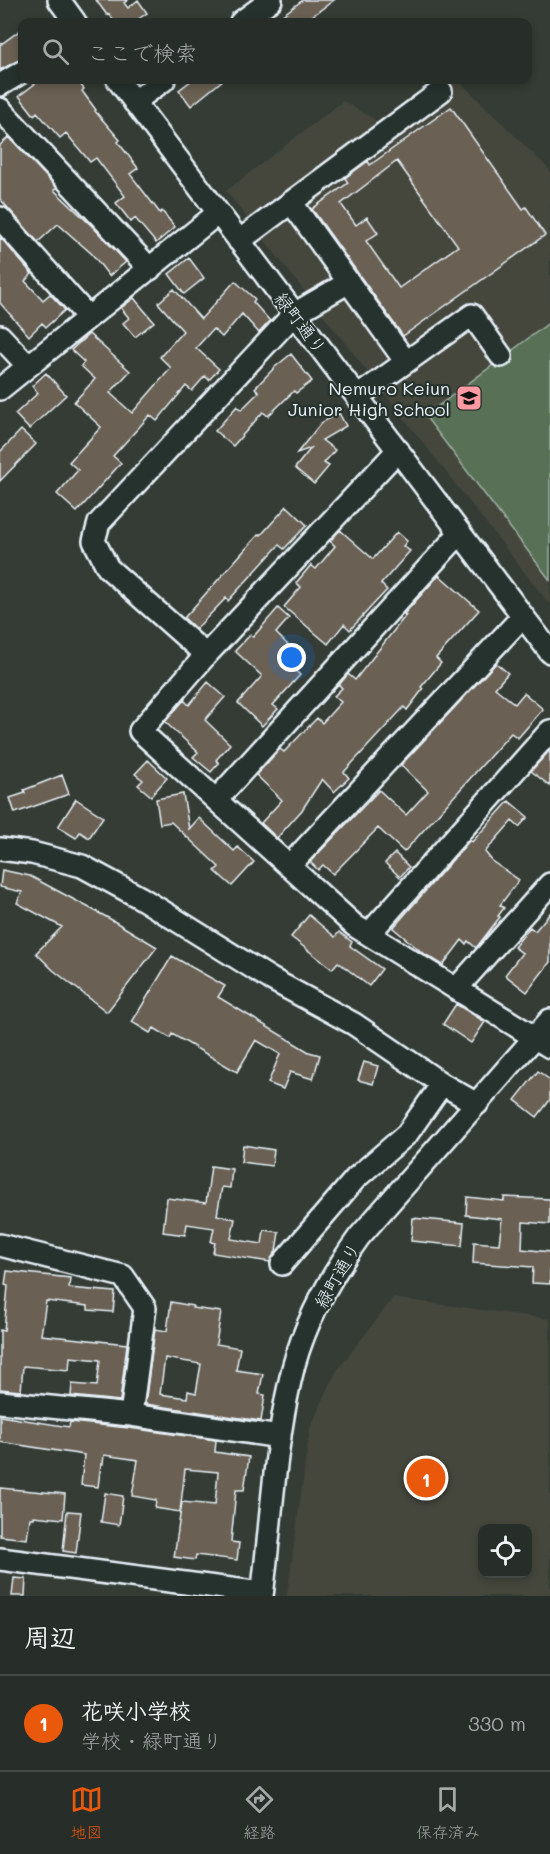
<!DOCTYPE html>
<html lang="ja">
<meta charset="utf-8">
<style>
:root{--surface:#272d28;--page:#2f3530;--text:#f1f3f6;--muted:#a4a8a8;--line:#434945;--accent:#ea580c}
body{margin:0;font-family:Mali,"Klee One",sans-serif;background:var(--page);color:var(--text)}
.controls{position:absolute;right:18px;bottom:18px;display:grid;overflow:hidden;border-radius:12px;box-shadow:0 3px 9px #0003}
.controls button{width:54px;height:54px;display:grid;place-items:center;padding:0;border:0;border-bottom:2px solid var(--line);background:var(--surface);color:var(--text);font:30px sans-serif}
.you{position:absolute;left:292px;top:658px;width:21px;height:21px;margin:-15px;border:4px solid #fff;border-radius:50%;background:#1a73e8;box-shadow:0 0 0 9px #1a73e833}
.badge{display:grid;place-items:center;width:39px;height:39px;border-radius:50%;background:var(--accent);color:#fff;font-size:20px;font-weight:700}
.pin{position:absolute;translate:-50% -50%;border:3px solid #fff;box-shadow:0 2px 6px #0006}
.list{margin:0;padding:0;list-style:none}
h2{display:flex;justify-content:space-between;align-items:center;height:78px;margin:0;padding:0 24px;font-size:26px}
h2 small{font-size:20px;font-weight:400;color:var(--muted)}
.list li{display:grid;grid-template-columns:39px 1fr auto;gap:18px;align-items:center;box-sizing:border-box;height:96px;padding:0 24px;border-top:2px solid var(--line)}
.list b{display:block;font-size:22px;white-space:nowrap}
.list p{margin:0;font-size:20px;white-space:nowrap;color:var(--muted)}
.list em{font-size:20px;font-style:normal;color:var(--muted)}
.icon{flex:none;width:33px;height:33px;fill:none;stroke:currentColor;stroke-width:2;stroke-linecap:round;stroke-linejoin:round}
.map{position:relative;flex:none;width:550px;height:1596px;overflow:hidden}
.search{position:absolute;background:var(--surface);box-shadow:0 3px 9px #0003;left:18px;right:18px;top:18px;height:66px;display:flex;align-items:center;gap:15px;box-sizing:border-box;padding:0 21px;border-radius:12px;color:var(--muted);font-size:22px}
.sheet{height:174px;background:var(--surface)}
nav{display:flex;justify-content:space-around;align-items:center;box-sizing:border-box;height:84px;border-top:2px solid var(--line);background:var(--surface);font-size:16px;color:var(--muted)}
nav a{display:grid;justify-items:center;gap:3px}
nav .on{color:var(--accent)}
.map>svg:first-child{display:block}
</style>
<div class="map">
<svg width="550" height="1596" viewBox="0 0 550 1596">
<rect width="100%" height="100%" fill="#343c35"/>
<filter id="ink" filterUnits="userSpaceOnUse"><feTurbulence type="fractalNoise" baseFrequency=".0167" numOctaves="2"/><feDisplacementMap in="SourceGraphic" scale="12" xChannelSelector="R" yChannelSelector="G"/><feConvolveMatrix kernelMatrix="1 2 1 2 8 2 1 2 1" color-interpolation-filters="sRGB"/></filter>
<g filter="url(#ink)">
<path fill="#44473e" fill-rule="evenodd" d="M435,80h23l92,90v435l-324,-414 117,-90 34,20z
M393,1298l157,21v277h-263l23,-168 26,-56zM482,1528h46v46h-46z"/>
<path fill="#587156" stroke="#a0b1a7" stroke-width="1.5" d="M550,322v258l-125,-164z"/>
<path fill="#6a6153" stroke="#e8f1f8" stroke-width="1.5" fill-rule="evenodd" d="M96,0h32l-4,3 4,5 10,-8 9,13 -10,7 2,2h-31l5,-3 -4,-5 -2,1z
M303,0h31l-30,22h-31z
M22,29v30l-22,11v-25z
M40,80h37l7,9 -2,2 14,19 -1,1 25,29 -2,2 20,26 -8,6 30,39 2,-2 13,16 -19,16 -21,-25 -4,4 -15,-19 9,-7 -29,-38 -6,4 -24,-29 -6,5 -23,-26 -3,3 -15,-19z
M192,80h31l-32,26 -12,-16z
M451,107l72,102 3,-2 19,28 -142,101 -91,-127 36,-26 -3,-5 23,-17 2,4zM397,161l61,85 -59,42 -33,-47 12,-8 -11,-16 -11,8 -15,-21z
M9,137l48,51 -3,2 38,36 34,36 -17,14 -17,-22 -34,-30 -20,18 -38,-43v-54z
M0,237l32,37 -7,7 18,19 7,-6 15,16 -19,17 -4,-4 -13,13 -29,-33z
M189,258l15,20 -20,16 -15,-20z
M235,281l20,18 -2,3 17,19 -11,12 -17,-19 -20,23 -9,-8 -17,19 23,21 -10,11 -4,-4 -13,15 -6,-5 -29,35 -7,-6 -37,41 8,7 -44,49 -20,-18 21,-24 -9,-8 32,-35 -27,-25 21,-23 -14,-13 3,-4 -13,-12 18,-16 41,37 -20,22 22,20 39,-45 -11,-11 23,-26 -25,-28 16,-14 27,30z
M134,298l20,24 -19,15 -12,-14 6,-5 -8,-10z
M291,354l21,27 -16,12 -2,-2 -26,25 -5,-4 -30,34 -18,-15 22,-25 4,4 18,-18 -4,-4 20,-21z
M46,373l20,22 -37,34 -14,-15 23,-21 -6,-7z
M339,413l7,13 -24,14 13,10 -11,13 5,3 -15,18 -19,-16 16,-20 -14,5 24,-30z
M21,430l15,14 -36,37v-29z
M287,506l20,19 -23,24 -5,-4 -51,56 -2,-3 -30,31 -12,-11 75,-84 2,1z
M340,530l33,29 24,-27 10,9 -4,5 7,5 -29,33 6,6 -15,16 -22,24 -6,-6 -16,20 -44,-37 17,-20 -5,-4 15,-18 5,4 19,-23 -5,-5z
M439,575l40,35 -43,48 5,5 -20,24 2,2 -16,21 -3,-3 -60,65 5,6 -15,14 -12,-13 -20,31 -25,28 -16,-15 21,-23 -26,-25 24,-26 4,3 33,-34 5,5 19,-21 -7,-6 8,-8 -3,-3 9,-11 7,6 51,-65 -2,-1z
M278,608l11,10 -13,15 13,13 -5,7 13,12 -4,3 7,7 -27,30 5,4 -16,17 -24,-23 24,-27 -27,-25 15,-16 3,2z
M496,663l12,10 -13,15 20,16 9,-11 19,16 -25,29 -7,-5 -107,119 -26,-24 -45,46 -10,-9 -5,5 -8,-8 69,-72 27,25 22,-24 -27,-26z
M208,682l17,15 -20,23 25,24 -14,16 3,3 -8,9 -18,-15 5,-5 -33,-30 19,-22 5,5z
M550,750v36l-19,-15z
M148,760l19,18 -16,18 -13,-11 5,-5 -8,-6z
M62,775l7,19 -54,19 -5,-15 15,-5 -1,-3z
M183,794l6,35 10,-11 35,33 4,-4 16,15 -22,24 -17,-15 4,-4 -48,-45 -11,2 -4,-25z
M76,799l27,18 -14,21 -9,-6 -4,6 -18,-11z
M509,801l19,16 -9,10 -7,-6 -27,31 8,10 26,18 -19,25 4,3 -6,8 2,1 -24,31 -8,-7 -2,3 -4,-4 -19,25 -20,-12 -30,-25 77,-88 2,2z
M395,853l14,14 -9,10 -15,-14z
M2,870l28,6 82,44 45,27 -50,65 -54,-42 -17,-17 26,-26 -45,-24 5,-11 -22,-5z
M550,913v49l-23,30 -22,-17 17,-22 -8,-6 16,-20 5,4z
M309,915l26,22 4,-5 13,10 -2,4 32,23 -13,17 -31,-24 -6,7 -41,-32z
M172,956l53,30 -7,11 91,55 11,3 -7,24 -23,-7 -7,17 -15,-6 12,-29 -24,-14 -19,32 -65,-38 -2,4 -16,-10 -4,5 -18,-11z
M456,1004l29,18 -14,21 -28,-19z
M364,1062l14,4 -5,18 -15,-4z
M538,1071l12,9v20l-13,17 -22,-17z
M243,1145l31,5 -2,16 -31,-4z
M211,1166l21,3 -2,19 -8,-1 -5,28 18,4 -4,20 31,5 2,-14 15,2 -3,19 -6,11 -57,-9 2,-10 -4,-1 3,-14 -27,-4 -2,11 -22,-3 4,-34 39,5z
M467,1197l37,4v-4l46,2v25l-27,-2 -1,27 28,3v32l-18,-1 1,-16 -60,-4 1,-21 25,2 3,-25 -36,-4z
M413,1218l51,5 -2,23 -51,-5z
M7,1271l63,7 -1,10 46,4 -2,20 -25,-2v-4l-42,-5 -5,34 86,9 -7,57 -49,-5 1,-12 25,2 3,-26 -30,-3 -1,13 -46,-4 -2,25 -21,-2v-59l4,1 4,-45 -3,-1z
M171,1302l22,4 -1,2 29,4 -5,32 24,4 -4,22 27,4 -4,20 6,1 -4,26 -116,-17 10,-75 12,2zM165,1358l36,6 -5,29 -8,-2 -1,7 -27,-4z
M0,1416l69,11 1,-5 59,6 87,12 -1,12 34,5 -5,33h-8l-5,52 8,1 -2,17 -41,-5 -1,5 -21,-3 8,-55 33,3 3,-33 -33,-3 -5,43 -25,-4 1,-8 -24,-4 6,-36 -34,-5 -1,9h-2l-3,23 -17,-2 3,-30 -84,-13z
M0,1488l65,6 -2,25 -29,-3v2h-4l-3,21 -27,-3z
M105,1493l18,3 -4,29 -18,-3z
M67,1511l14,1 -5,41 -13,-2z
M14,1578l12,1 -1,17h-13z"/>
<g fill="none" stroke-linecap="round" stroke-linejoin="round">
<g stroke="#e8f1f8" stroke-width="26">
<path id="minor" d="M59,0l16,22
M241,22l30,-22
M118,80l432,572
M0,85l22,-13
M134,102l30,-22
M0,109l150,160
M291,202l115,160
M0,218l88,99
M239,241l202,-150
M0,336l28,30
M0,389l218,-176
M357,397l115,-82 29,41
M398,450l-192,205 -66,76 215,195 195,121
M206,655l-98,-87 -14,-27 5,-18 195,-209 55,-32
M216,800l244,-267
M0,849l32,4 50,13 59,32 130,81 83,45 88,60 35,20
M289,866l234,-250
M369,934l181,-203
M456,989l94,-105
M0,1245l123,31 22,32 -14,107
M282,1264l74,-86 51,-44 35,-50
M0,1402l131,13 149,22
M0,1559l262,34
M262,1596c9,-71 12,-145 28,-215 11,-52 38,-101 69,-144l191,-217"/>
</g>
<use href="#minor" stroke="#26332d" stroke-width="21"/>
</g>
</g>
<defs>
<g id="school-square" transform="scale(1.35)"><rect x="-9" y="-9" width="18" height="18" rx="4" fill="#ff9aa2" stroke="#26332d"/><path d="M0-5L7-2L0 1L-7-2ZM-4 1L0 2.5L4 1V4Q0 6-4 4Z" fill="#111"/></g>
</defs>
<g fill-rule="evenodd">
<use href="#school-square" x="469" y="398"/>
</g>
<g text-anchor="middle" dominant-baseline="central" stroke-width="4.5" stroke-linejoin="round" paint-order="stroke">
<g font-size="18" fill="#e8f1f8" stroke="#26332d">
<text transform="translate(301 323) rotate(53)">緑町通り</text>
<text transform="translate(337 1275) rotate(-60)">緑町通り</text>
</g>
<g font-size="18" fill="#e8f1f8" stroke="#26332d" text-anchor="end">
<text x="450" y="388">Nemuro Keiun<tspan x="450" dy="21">Junior High School</tspan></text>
</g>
</g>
</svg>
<div class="controls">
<button><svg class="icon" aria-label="locate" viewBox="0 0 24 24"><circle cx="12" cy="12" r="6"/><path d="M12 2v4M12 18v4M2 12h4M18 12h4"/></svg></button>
</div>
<div class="you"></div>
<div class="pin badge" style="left:426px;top:1478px">1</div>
<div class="search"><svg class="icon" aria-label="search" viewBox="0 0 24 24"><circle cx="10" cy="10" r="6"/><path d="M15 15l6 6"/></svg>ここで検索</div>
</div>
<section class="sheet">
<h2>周辺<small></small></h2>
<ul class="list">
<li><span class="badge">1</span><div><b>花咲小学校</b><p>学校 · 緑町通り</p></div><em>330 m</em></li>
</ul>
</section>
<nav>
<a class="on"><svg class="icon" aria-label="map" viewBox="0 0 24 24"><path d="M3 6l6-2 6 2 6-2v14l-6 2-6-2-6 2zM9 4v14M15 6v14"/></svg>地図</a>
<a><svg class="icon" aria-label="directions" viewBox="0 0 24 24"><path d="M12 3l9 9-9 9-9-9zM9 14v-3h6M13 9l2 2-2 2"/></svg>経路</a>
<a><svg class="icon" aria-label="saved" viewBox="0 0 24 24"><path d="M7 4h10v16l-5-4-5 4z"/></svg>保存済み</a>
</nav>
